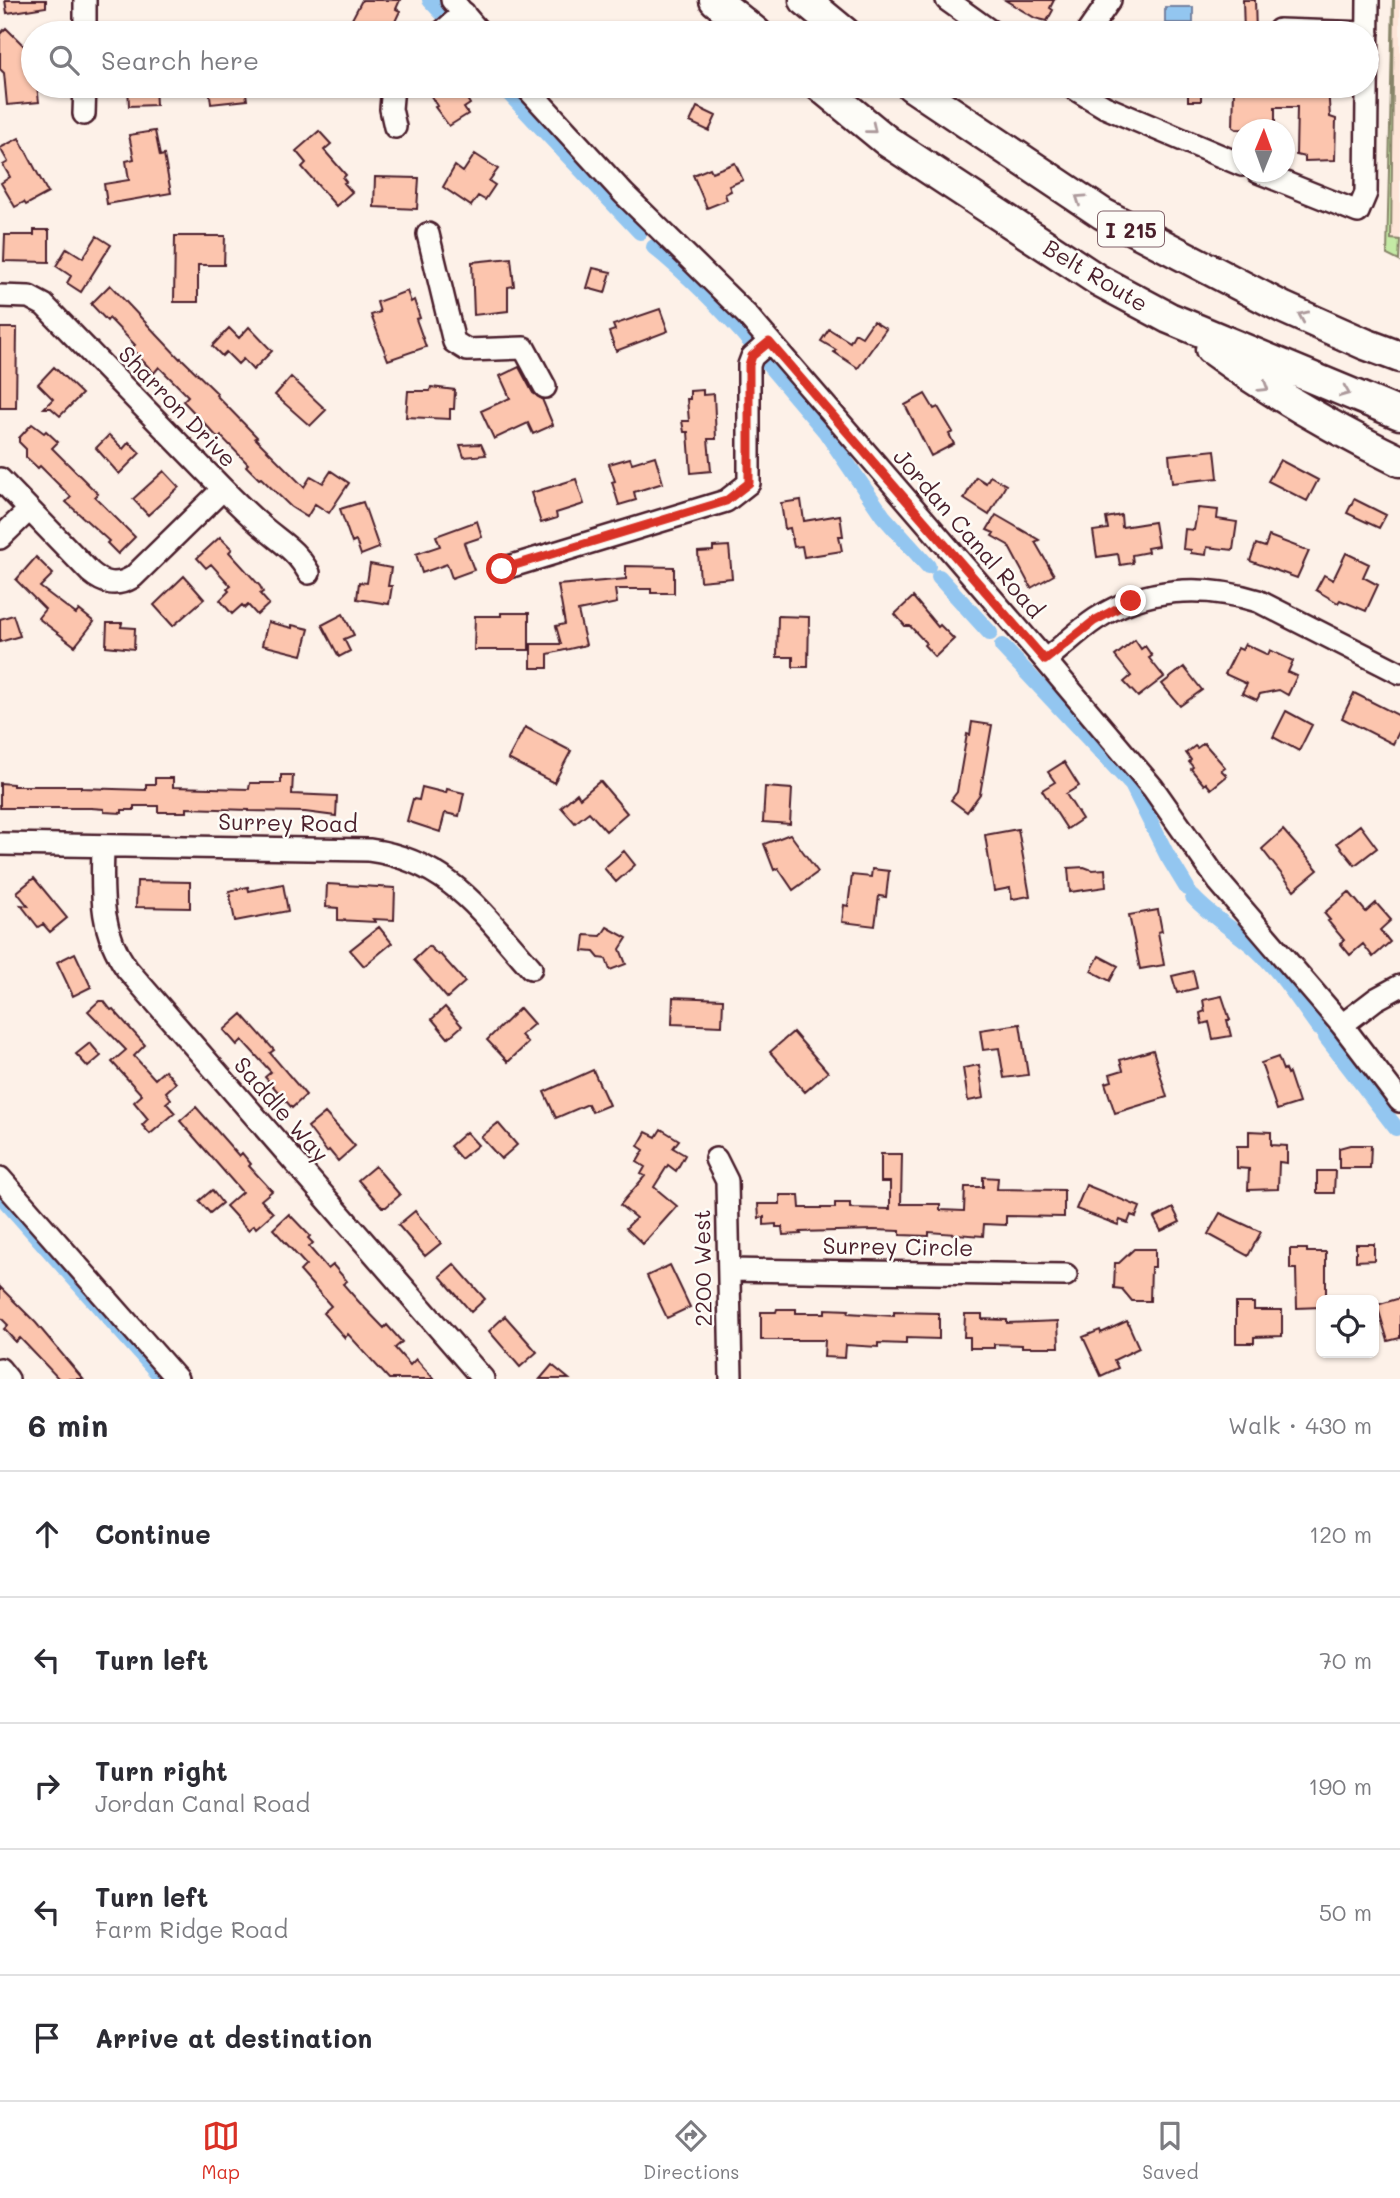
<!DOCTYPE html>
<meta charset="utf-8">
<style>
:root{--surface:#fff;--page:#f2f2f3;--text:#2b2b33;--muted:#7c7c81;--line:#e1e1e2;--accent:#d93025}
body{margin:0;font-family:Mali,sans-serif;background:var(--page);color:var(--text)}
.controls{position:absolute;right:21px;bottom:21px;display:grid;overflow:hidden;border-radius:10px;box-shadow:0 2px 5px #0004}
.controls button{width:63px;height:63px;display:grid;place-items:center;padding:0;border:0;border-bottom:2px solid var(--line);background:var(--surface);color:var(--text);font:35px sans-serif}
.compass{position:absolute;left:1232px;top:119px;width:63px;height:63px;border-radius:50%;background:var(--surface);box-shadow:0 2px 5px #0004;rotate:1deg}
.stop{position:absolute;width:21px;height:21px;margin:-16px;border:5px solid #d93025;border-radius:50%;background:#fff}
.stop.end{background:#d93025;border-color:#fff;box-shadow:0 2px 7px #0008}
.list{margin:0;padding:0;list-style:none}
h2{display:flex;justify-content:space-between;align-items:center;height:91px;margin:0;padding:0 28px;font-size:30px}
h2 small{font-size:23px;font-weight:400;color:var(--muted)}
.list li{display:grid;grid-template-columns:46px 1fr auto;gap:21px;align-items:center;box-sizing:border-box;height:126px;padding:0 28px;border-top:2px solid var(--line)}
.list b{display:block;font-size:26px;white-space:nowrap}
.list p{margin:0;font-size:23px;white-space:nowrap;color:var(--muted)}
.list em{font-size:23px;font-style:normal;color:var(--muted)}
.icon{flex:none;width:38px;height:38px;fill:none;stroke:currentColor;stroke-width:2;stroke-linecap:round;stroke-linejoin:round}
.map{position:relative;flex:none;width:1400px;height:1379px;overflow:hidden}
.search{position:absolute;background:var(--surface);box-shadow:0 2px 5px #0004;left:21px;right:21px;top:21px;height:77px;display:flex;align-items:center;gap:18px;box-sizing:border-box;padding:0 24px;border-radius:38px;color:var(--muted);font-size:26px}
.sheet{height:721px;background:var(--surface)}
nav{display:flex;justify-content:space-around;align-items:center;box-sizing:border-box;height:98px;border-top:2px solid var(--line);background:var(--surface);font-size:19px;color:var(--muted)}
nav a{display:grid;justify-items:center;gap:4px}
nav .on{color:var(--accent)}
.map>svg:first-child{display:block}
</style>
<div class="map">
<svg width="1400" height="1379" viewBox="0 0 1400 1379">
<rect width="100%" height="100%" fill="#fdf1e8"/>
<filter id="ink" filterUnits="userSpaceOnUse"><feTurbulence type="fractalNoise" baseFrequency=".0143" numOctaves="2"/><feDisplacementMap in="SourceGraphic" scale="14" xChannelSelector="R" yChannelSelector="G"/><feConvolveMatrix kernelMatrix="1 2 1 2 8 2 1 2 1" color-interpolation-filters="sRGB"/></filter>
<g filter="url(#ink)">
<path fill="#fde4d7" d="M1393,0h7v261l-13,-6z"/>
<path fill="#c4eaa5" stroke="#878468" stroke-width="2" d="M1393,0h1l-3,239 9,1 -1,21 -12,-6z"/>
<path fill="#93c6f0" stroke="#7683a1" stroke-width="2" d="M1165,7h28v16h-28z"/>
<g fill="none" stroke-linecap="round" stroke-linejoin="round">
<path stroke="#93c6f0" stroke-width="16" d="M430,0l12,13
M502,86l138,146
M654,247c37,30 69,63 100,99
M762,357l63,74 58,85 45,50
M939,577l51,56
M1002,646l130,139 35,70 20,33
M1193,897c19,21 44,34 64,53 24,22 43,52 62,78
M1326,1037l70,91
M0,1195l163,184"/>
</g>
<path fill="#fcc5ae" stroke="#4a1f2b" stroke-width="2" d="M5,0h41v7l-39,6z
M362,0h38l-4,9 4,2 -7,15 -4,-2 -4,9h-7l-26,-14z
M1005,0h49l-4,8 3,2 -6,11 -12,-3z
M1243,0h12l1,33h-12z
M6,28l27,27v31h4l2,16 -32,3 -3,-32 -4,-4v-35z
M128,86h27l1,19 -27,1z
M209,86h36l2,14 -36,4z
M425,86h34l11,18 -6,4 4,6 -19,12 -14,-19 2,-1z
M1188,86h13v15h-13z
M1238,86l57,2v-2h33l2,31 6,2 -1,41 -30,1v-4l-9,-2 1,-48h-22v21l-4,2 -35,-1 -3,-2 1,-39z
M697,107l19,9 -7,15 -19,-9z
M155,131l5,25 4,-1 7,38 -64,11 -3,-20 25,-4 -3,-19 8,-2 -5,-24z
M319,131l12,13 -7,6 22,25 -3,3 3,4 -2,1 8,9 -16,14 -34,-39 4,-4 -10,-12z
M19,138l29,55 -22,12 -2,-3 -9,5 -14,-24 9,-6 -7,-12 5,-3 -8,-14z
M475,154l23,15 -9,12 6,4 -10,15 -7,-4 -7,10 -28,-19 12,-21 8,6z
M735,163l8,17 -14,6 2,5 -6,3 2,6 -20,8 -14,-33 17,-7 2,4z
M375,177l44,1 -2,31 -43,-2z
M34,230h15v32l-45,-1 1,-26h29z
M97,236l14,9 -30,47 -14,-9 4,-7 -15,-10 11,-18 16,10z
M175,236h50l-1,29h-26v37h-24z
M511,258l3,28 -6,1v24l-34,4 -2,-53z
M593,268l18,4 -6,21 -18,-5z
M110,285l70,74 1,-1 36,35 -1,2 41,42 -2,1 49,49 7,-11 12,7 8,-12 18,12 -20,30 -14,-9 -8,13 -16,-10 -30,-29 -2,1 -13,-13 2,-2 -27,-28 -2,3 -12,-13 -24,-25 5,-5 -29,-29 -5,6 -23,-25 4,-3 -26,-27 -2,3 -16,-17z
M407,291l4,11 3,-2 6,18 -4,1 10,28 -38,13 -17,-45 9,-3 -3,-10z
M660,309l8,22 -52,20 -7,-19 6,-2 -2,-5z
M873,321l13,8 -28,39 -24,-16 2,-2 -15,-9 8,-12 21,13 5,-9 7,4z
M249,327l23,24 -19,19 -10,-11 -5,5 -12,-12 -4,4 -10,-10 17,-18 10,10z
M0,328h17l-1,80h-16z
M54,367l28,27 -22,22 -9,-8h-7l9,-9 -15,-15z
M519,367l14,26 9,6 11,26 -20,9 -5,-11 -34,16 -13,-28 29,-13 -10,-22z
M291,377l35,33 -16,16 -35,-31z
M431,387l24,3 -1,19h-4v10l-44,-2 2,-26h22z
M703,390v5l11,-1 2,45h-8l3,32 -20,2 -3,-41h-4l-2,-11h7l-2,-22h3v-8z
M925,394l9,15 4,-2 15,25 -4,2 5,10 -23,12 -26,-51z
M32,424l12,9 2,-2 12,11 -6,6 46,46 -3,3 40,40 -17,17 -11,-11 2,-2 -43,-39 5,-5 -31,-31 -2,2 -12,-11v-8l-7,-7v-4z
M109,435l14,14 6,-7 11,11 -21,21 -23,-26z
M481,444l5,11 -22,2 -4,-12z
M1215,450l3,28 -46,5 -3,-28z
M655,456l8,27 -29,9 2,8 -17,5 -7,-23 3,-1 -6,-17 21,-6 2,5z
M1280,460l38,20 -11,21 -39,-20z
M164,471l15,16 -31,28 -15,-16z
M990,476l16,9 -17,30 -25,-16 12,-22 10,6z
M576,479l8,25 -28,9 1,5 -16,5 -10,-30z
M1354,499l32,16 -7,13 -32,-15z
M801,500l3,21 36,-6 3,21h-4l3,15 -38,6 -2,-11 -8,1 -4,-19 -5,1 -4,-26z
M363,502l16,46 -18,7 -5,-14 -4,2 -12,-34z
M1198,508l20,2 -1,9 20,3 -4,28 -26,-3 -1,8 -15,-2v-3l-8,-1 2,-20 9,1z
M996,515l43,25 -4,2 19,33 -23,13 -23,-43 -16,-9 2,-3 -7,-3z
M1121,515l1,12 32,-5 4,24 -11,2 1,4 -16,3 1,8 -13,2 -2,-11 -21,3 -4,-26 15,-2 -2,-11z
M477,521l5,16 -18,6 10,27 -22,8 -5,-14 -25,9 -6,-19 24,-8 -4,-10z
M1269,536l40,15 -12,27 -47,-17 6,-17 9,3z
M220,537l12,12 -3,3 31,34 3,6 -3,2 9,10 -12,11 -9,-10 -3,3 -3,-3 -10,9 -12,-14 9,-9 -2,-2 4,-3 -20,-22 -5,4 -9,-10z
M729,546l3,32 -32,3 -2,-29 15,-1v-4z
M1346,553l23,11 -6,13 15,8 -12,26 -26,-11 -2,3 -22,-13 8,-15 9,5z
M36,557l17,17 -13,13 36,27 3,-4 15,12 -19,24 -37,-28 7,-9 -29,-29z
M370,564l21,4 -3,18h4l-3,18 -32,-5 2,-17 8,1z
M626,566l48,1v26h-23v-4h-36l2,14 -39,8 8,34 -38,9v14h-17v-24h30l-5,-18 9,-2 -7,-39 68,-6z
M184,576l20,23 -31,27 -19,-21z
M913,597l25,30 2,-2 14,14 -19,18 -11,-12 2,-2 -16,-17h-5l-10,-12z
M501,613h28v37h-55l1,-34h26z
M343,614l11,21 -10,4 6,12 -11,6 -17,-32z
M13,615l7,21 -20,6v-23z
M778,616l31,1 -1,50h-15v-10h-16z
M268,622l24,6v-3l17,4 -7,26 -40,-10z
M107,623h15l-1,4 14,1 -1,21 -28,-3z
M1135,640l6,9 4,-3 7,10 -3,2 15,19 -26,20 -14,-15 7,-6 -16,-20z
M1245,644l23,11 2,-5 23,11 -5,11 9,4 -9,19 -9,-5 -19,4 -3,6 -15,-7 5,-9 -22,-10 13,-26 4,2z
M1184,667l18,23 -22,16 -18,-22z
M1354,693l46,23v14l-7,14 -51,-26z
M1286,711l26,14 -13,26 -26,-14z
M972,722l20,3 -12,69 -13,18 -16,-12 6,-8 10,-58 3,1z
M525,727l46,24 -17,32 -46,-24z
M1204,743l21,24 -4,3 6,6 -16,13 -5,-6 -2,2 -13,-16 2,-2 -4,-5 2,-2 -5,-7 9,-7 2,2z
M1064,762l15,24 -13,8 16,25 -15,10 -25,-39 13,-8 -7,-10z
M281,775h12l-1,19 45,2 -1,20 -31,-4 -56,-1v-1l-62,-2v4h-29v-6h-24v4h-12v3l-18,-1v-3l-13,-1h-91v-25l13,1v2h68v2l65,2v-6h9v-6h18v9l76,2 1,-6h31z
M600,781l27,32 -21,18 -17,-19 -14,11 -14,-16 16,-14 3,5z
M422,787l24,6 1,-4 17,4 -5,23 -14,-3 -5,19 -33,-11 6,-22 6,1z
M765,787l27,2 -2,35 -27,-2z
M1360,825l17,23 -22,17 -18,-22z
M1018,829l12,67 -18,3 -2,-11 -16,3 -9,-56z
M1283,830l35,40 -24,20 -32,-41z
M790,834l28,38 -25,18 -15,-22 -4,2 -10,-26z
M624,851l11,14 -19,17 -12,-14z
M1084,867l8,3 13,-1 1,18 -36,5 -2,-24z
M872,869l17,2 -3,26 -7,-1 -4,30 -33,-4 2,-17 4,1 4,-31 19,2z
M34,878l33,40 -17,14 -7,-8 -5,3 -17,-22 7,1 -11,-14z
M137,881l53,1v26l-54,-1z
M283,884l5,27 -53,10 -6,-30 19,-4 1,4z
M327,884l68,4 -1,32 -21,-1 2,3 -37,-2v-12l-12,-1z
M1349,892l17,20 10,-9 15,17 -11,10 10,12 -17,15 -10,-13 -13,11 -10,-12 4,-3 -16,-19 2,-1 -6,-7z
M1158,910l4,21 -4,1 6,33 -24,4 -11,-54z
M379,927l13,16 -28,23 -14,-16z
M607,927l20,11 -7,11 6,15 -16,6 -4,-11 -7,-1 -5,-6 -11,-1 2,-16 16,1z
M429,946l9,9 2,-1 25,28 -18,16 -33,-38z
M75,953l16,34 -18,9 -16,-34z
M1099,956l19,10 -8,15 -19,-10z
M1193,971l4,17 -20,5 -5,-17z
M1222,996l8,24h-3l4,16 -18,3 -4,-17 -7,2 -2,-11 5,-2 -2,-11z
M673,997l50,2 -1,27 -50,-2z
M99,1001h5l7,9 2,-1 32,36 -11,11 21,23 10,-9 11,13 -10,9 5,7 -5,4 9,10 -25,21 -8,-9 6,-6 -14,-17 8,-7 -30,-33 14,-12 -38,-39z
M445,1007l17,19 -14,12 -16,-19z
M520,1008l14,16 -13,11 7,8 -20,19 -21,-22z
M242,1014l32,36 -4,3 36,42 -14,13 -27,-31 6,-5 -29,-32 -5,5 -13,-15z
M1020,1024l8,51 -24,3 -5,-30 -16,2 -3,-20z
M793,1032l35,40 -23,20 -35,-40z
M90,1043l11,13 -13,11 -12,-13z
M1153,1050l14,47 -52,16 -10,-30 7,-2 -2,-7 13,-4 -3,-10z
M1278,1057l5,13 2,-1 2,5 2,-1 10,30 -22,7 -16,-47z
M979,1065l5,33 -16,3 -5,-33z
M593,1070l16,35 -17,7 -4,-8 -32,14 -12,-26z
M196,1107l43,49 3,-3 9,11 -2,2 23,25 -11,9 12,13 -17,15 -2,-3 -6,5 -22,-24 16,-14 -62,-71z
M325,1113l30,33 -17,15 -9,-11 -2,2 -19,-25z
M498,1123l19,22 -16,14 -20,-22z
M661,1129l18,11 -6,8 12,7 -9,16 -8,-6 -14,22 23,19 -34,38 -17,-16 10,-10 -16,-13 25,-29 -4,-2 4,-7 -8,-5 7,-12 -6,-4 8,-14 10,5z
M1249,1131l22,1v13l16,1v17l-8,-1 -1,27 -30,1 1,-21 -12,-1v-22h12z
M466,1132l12,13 -17,14 -11,-13z
M1350,1145h21l-1,23h-31v-20z
M881,1154h21l-1,50h39v6l24,1 1,-24h18v-10l15,1 -1,11 67,1v27l-58,-1v9l-22,-1 -1,12 -54,-4v4l-29,-1v-4l-27,-1 -73,2 1,2 -18,1 -1,-8h-6v-3l-12,1v-8l-5,1 -1,-14h22v-9h19l1,13h35v-5h15v5l40,1v-27h-9z
M375,1166l25,29 -14,12h-4l-24,-27z
M1317,1171h18l-1,22h-17z
M1086,1185l54,22 -4,10 -5,-2 -3,8 -8,-3 -2,5 -42,-16z
M212,1190l10,13 -12,10 -11,-12z
M1173,1208l7,14 -19,9 -7,-13z
M415,1211l26,32 -16,13 -27,-31z
M1220,1213l41,19 -13,24 -40,-22z
M289,1214l21,22 -2,2 5,5 -4,4 19,22 5,-4 14,16 -4,3 16,18 25,26 3,-3 15,17 -7,6 15,17 6,-6 18,20h-45l-41,-45 -3,4 -22,-25 8,-7 -31,-35 6,-6 -33,-36z
M1356,1244h18v16l-18,1z
M1134,1249h21v18h-4l-1,34h-18l-10,-12 -8,-1 1,-25h4z
M1290,1249h17v3h19v48h-5v7l-24,1 -1,-39h-6z
M454,1264l31,35 -14,13 -31,-36z
M670,1265l20,42 -23,11 -20,-42z
M0,1287l36,36 47,56h-24l-39,-41 -4,4 -12,-13 4,-4 -8,-8z
M1400,1298v40l-12,3 -11,-36z
M1236,1303h18v7h28v26l-28,1v6h-18z
M777,1309h19v4h29v-4l24,1 -1,3 46,3v-4l45,1v26l-33,-1v6l-28,-1v4l-32,-2 -1,13 -21,-1 1,-17h-64v-28h15z
M965,1314h17v5l25,1v3l51,-2 1,26h-37v-2l-28,-1v4h-24v-11h-6z
M505,1316l32,36 -17,15 -31,-36z
M1127,1321l12,27 -25,12 4,8 -17,8 -18,-39 17,-7 1,3z
M552,1365l17,14h-29z"/>
<g fill="none" stroke-linecap="round" stroke-linejoin="round">
<g stroke="#4a1f2b" stroke-width="26">
<path id="minor" d="M452,0l28,33
M947,0l46,33
M1279,30l89,3
M85,33v-33
M441,33l23,-20
M1087,33l23,-33
M393,86l-2,23 4,18
M525,86l99,108 123,121 298,345 108,128 66,94 123,143 58,76
M1070,86l35,21 137,58
M84,114l1,-28
M1258,172l100,40 8,-19 2,-193
M428,234l26,108 13,8 57,-2 21,39
M0,296l29,1 15,8 179,184c13,13 26,26 40,38 20,17 32,22 46,46
M0,479l90,93c14,12 26,15 43,5l90,-88
M0,538l29,-28
M502,569l224,-68 23,-18v-118l3,-8 17,-15
M1045,660c17,-13 33,-29 51,-41 49,-32 107,-35 162,-18l142,72
M0,844l369,6c80,11 112,62 162,118
M103,846c-1,47 -4,83 24,123l356,410
M1342,1025l34,-26 24,-13
M716,1159l11,22 4,198
M0,1178l177,201
M729,1270l337,5
M0,1369l8,10"/>
</g>
<g stroke="#4a1f2b" stroke-width="35">
<path id="highway" d="M715,0l41,33
M805,0l40,33
M820,86l67,55 211,139 71,38 231,96
M912,86l191,128 181,94 81,36 35,13
M1211,349c60,44 123,80 189,112"/>
</g>
<use href="#minor" stroke="#fdfcf7" stroke-width="21"/>
<use href="#highway" stroke="#fdfcf7" stroke-width="30"/>
</g>
<defs><path id="oneway-chevron" d="M-2-3.5L2.5 0L-2 3.5" fill="none" stroke-width="1.6" stroke-linecap="round" stroke-linejoin="round" transform="scale(1.75)"/></defs>
<g stroke="#ac999b">
<use href="#oneway-chevron" transform="translate(872 129) rotate(39)"/>
<use href="#oneway-chevron" transform="translate(1080 199) rotate(-146)"/>
<use href="#oneway-chevron" transform="translate(1303 316) rotate(-156)"/>
<use href="#oneway-chevron" transform="translate(1264 387) rotate(32)"/>
<use href="#oneway-chevron" transform="translate(1345 392) rotate(22)"/>
</g>
</g>
<g fill="none" stroke-linecap="round" stroke-linejoin="round" filter="url(#ink)">
<path stroke="#d93025" stroke-width="9" d="M502,569l224,-68 23,-18v-118l3,-9 17,-14 276,318 49,-39 37,-20"/>
</g>
<g text-anchor="middle" dominant-baseline="central" stroke-width="5" stroke-linejoin="round" paint-order="stroke">
<rect fill="#fdfcf7" stroke="#806168" stroke-width="2" x="1098" y="211.5" width="66" height="35" rx="5"/>
<g font-size="21" font-weight="bold" fill="#4a1f2b">
<text x="1131" y="229">I 215</text>
</g>
<g font-size="23" fill="#4a1f2b" stroke="#fdfcf7">
<text transform="translate(1096 275) rotate(31)">Belt Route</text>
<text transform="translate(178 406) rotate(46)">Sharron Drive</text>
<text transform="translate(969 533) rotate(49)">Jordan Canal Road</text>
<text transform="translate(288 822) rotate(1)">Surrey Road</text>
<text transform="translate(282 1109) rotate(49)">Saddle Way</text>
<text transform="translate(898 1246) rotate(1)">Surrey Circle</text>
<text transform="translate(702 1268) rotate(-91)">2200 West</text>
</g>
</g>
</svg>
<div class="controls">
<button><svg class="icon" aria-label="locate" viewBox="0 0 24 24"><circle cx="12" cy="12" r="6"/><path d="M12 2v4M12 18v4M2 12h4M18 12h4"/></svg></button>
</div>
<svg class="compass" viewBox="-18 -18 36 36"><path d="M0-13l5 13h-10z" fill="#e53935"/><path d="M0 13l5-13h-10z" fill="#7c7c81"/></svg>
<div class="stop" style="left:502px;top:569px"></div>
<div class="stop end" style="left:1131px;top:601px"></div>
<div class="search"><svg class="icon" aria-label="search" viewBox="0 0 24 24"><circle cx="10" cy="10" r="6"/><path d="M15 15l6 6"/></svg>Search here</div>
</div>
<section class="sheet">
<h2>6 min<small>Walk · 430 m</small></h2>
<ul class="list">
<li><svg class="icon" aria-label="ahead" viewBox="0 0 24 24"><path d="M12 20V5M6 11l6-6 6 6"/></svg><div><b>Continue</b></div><em>120 m</em></li>
<li><svg class="icon" aria-label="left" viewBox="0 0 24 24"><path d="M17 20v-9H6M10 6l-5 5 5 5"/></svg><div><b>Turn left</b></div><em>70 m</em></li>
<li><svg class="icon" aria-label="right" viewBox="0 0 24 24"><path d="M7 20v-9h11M14 6l5 5-5 5"/></svg><div><b>Turn right</b><p>Jordan Canal Road</p></div><em>190 m</em></li>
<li><svg class="icon" aria-label="left" viewBox="0 0 24 24"><path d="M17 20v-9H6M10 6l-5 5 5 5"/></svg><div><b>Turn left</b><p>Farm Ridge Road</p></div><em>50 m</em></li>
<li><svg class="icon" aria-label="arrive" viewBox="0 0 24 24"><path d="M6 21V4h12l-3 4 3 4H6"/></svg><div><b>Arrive at destination</b></div></li>
</ul>
</section>
<nav>
<a class="on"><svg class="icon" aria-label="map" viewBox="0 0 24 24"><path d="M3 6l6-2 6 2 6-2v14l-6 2-6-2-6 2zM9 4v14M15 6v14"/></svg>Map</a>
<a><svg class="icon" aria-label="directions" viewBox="0 0 24 24"><path d="M12 3l9 9-9 9-9-9zM9 14v-3h6M13 9l2 2-2 2"/></svg>Directions</a>
<a><svg class="icon" aria-label="saved" viewBox="0 0 24 24"><path d="M7 4h10v16l-5-4-5 4z"/></svg>Saved</a>
</nav>
